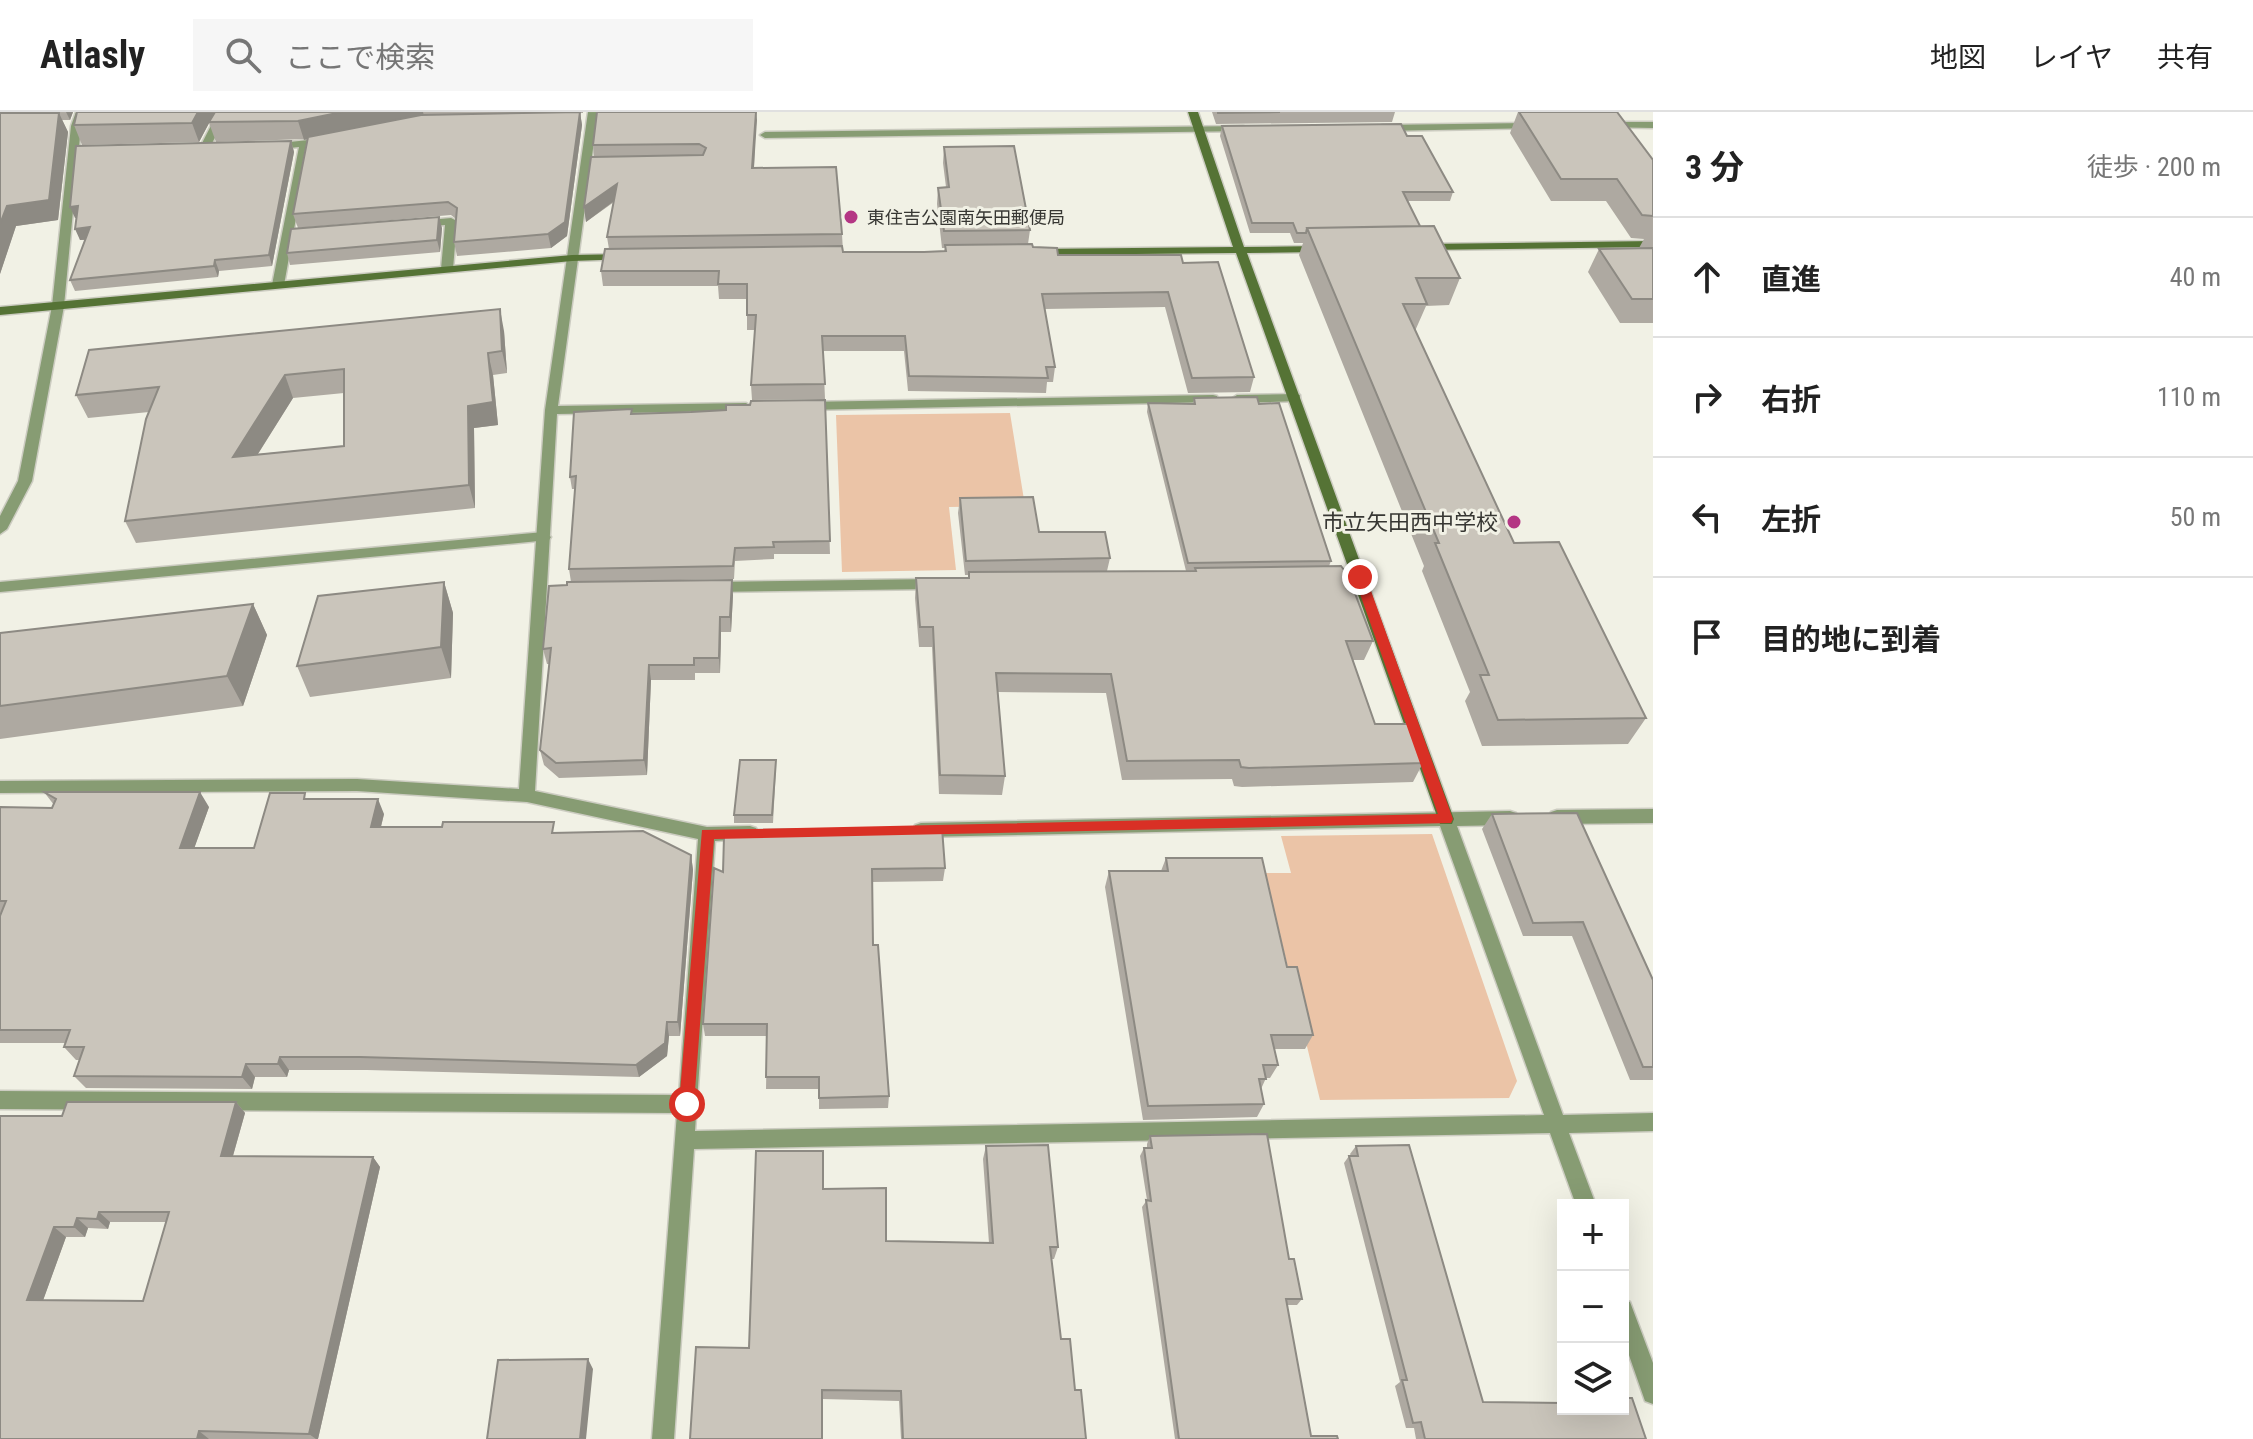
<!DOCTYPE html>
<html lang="ja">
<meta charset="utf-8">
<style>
:root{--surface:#fff;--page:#f6f6f6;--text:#222;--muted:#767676;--line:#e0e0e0}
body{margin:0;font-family:"Roboto Condensed","Noto Sans JP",sans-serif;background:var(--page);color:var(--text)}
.controls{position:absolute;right:24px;bottom:24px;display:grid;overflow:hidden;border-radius:0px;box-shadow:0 8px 32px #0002}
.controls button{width:72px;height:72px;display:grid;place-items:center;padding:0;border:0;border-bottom:2px solid var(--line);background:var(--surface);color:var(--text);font:40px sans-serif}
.stop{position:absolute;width:24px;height:24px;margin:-18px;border:6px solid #d93025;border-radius:50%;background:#fff}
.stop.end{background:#d93025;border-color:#fff;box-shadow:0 2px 8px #0008}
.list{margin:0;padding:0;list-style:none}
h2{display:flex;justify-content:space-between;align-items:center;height:104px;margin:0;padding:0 32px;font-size:34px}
h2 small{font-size:26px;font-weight:400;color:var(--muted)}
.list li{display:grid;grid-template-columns:52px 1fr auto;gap:24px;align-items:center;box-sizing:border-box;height:120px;padding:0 32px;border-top:2px solid var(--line)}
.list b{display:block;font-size:30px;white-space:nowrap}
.list em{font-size:26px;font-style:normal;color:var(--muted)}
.icon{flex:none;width:44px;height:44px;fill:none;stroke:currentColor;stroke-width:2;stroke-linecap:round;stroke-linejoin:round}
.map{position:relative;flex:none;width:1653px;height:1327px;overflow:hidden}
header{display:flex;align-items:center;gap:48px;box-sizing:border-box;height:112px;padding:0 40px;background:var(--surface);border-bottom:2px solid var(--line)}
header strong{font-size:38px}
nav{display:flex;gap:44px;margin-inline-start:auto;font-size:28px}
.search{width:560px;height:72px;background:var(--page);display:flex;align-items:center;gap:20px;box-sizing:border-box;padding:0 28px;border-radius:0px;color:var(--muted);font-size:30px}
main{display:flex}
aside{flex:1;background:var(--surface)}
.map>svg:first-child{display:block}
</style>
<header>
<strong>Atlasly</strong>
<div class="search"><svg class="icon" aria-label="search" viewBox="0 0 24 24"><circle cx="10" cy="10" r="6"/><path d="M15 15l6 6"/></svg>ここで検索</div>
<nav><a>地図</a><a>レイヤ</a><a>共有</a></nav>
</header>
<main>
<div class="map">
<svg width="1653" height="1327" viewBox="0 0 1653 1327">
<rect width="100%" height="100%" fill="#f1f1e5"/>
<path fill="#ebc4a7" d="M1010,301l15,93 -76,1 7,63 -114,2 -6,-157z
M1432,722l85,247 -8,17 -189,2 -55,-227h26l-10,-37z"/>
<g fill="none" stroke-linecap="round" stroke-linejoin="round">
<g stroke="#ccccc1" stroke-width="3">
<path id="lane" d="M218,0h10l-20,39h-8l-1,-2z
M327,26l4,1v4l-22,3 -25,139 -10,2 -2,-2 27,-138 -28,3 -5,-3 5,-3z
M451,106l6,3 -4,48 -6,3 -6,-3 4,-44 -26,2 -6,-3 6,-3z
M544,420l7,5 -2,3 -549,52v-10z"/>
</g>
<g stroke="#ccccc1" stroke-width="3">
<path id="street" d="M76,0h10l-5,14 -17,180 -32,175 -25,48 -7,5v-18l18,-35 34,-175 19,-180z
M588,0h10l-40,294 188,-3 6,4 -6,4 -189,3 -22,377 172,36 43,-1 6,2 2,5 -2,5 -41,3 -20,290 849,-16 -104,-289 -519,11 -6,-2 -2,-5 2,-5 6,-2 589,-12 6,2 2,5 -2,5 -6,2 -53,1 106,289 90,-2v18l-84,2 27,72h-20l-26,-72 -856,16 -20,290h-22l25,-326 -677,-4v-18l679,4 19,-256 -171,-37 -170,-11 -357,2v-12l357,-2 162,10 26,-379z
M1606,10h47v6l-51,-1 -1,-2z
M1531,11l4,1v4l-153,3 -5,-3 5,-3z
M1243,14l4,1v4l-482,7 -5,-3 5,-3z
M1296,282l4,1v6l-63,2 -6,-4 6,-4z
M1213,283l4,1v6l-412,8 -6,-4 6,-4z
M935,467l7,5 -7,5 -221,3 -7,-5 7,-5z
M1653,697v14l-96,1 -6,-2 -2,-5 2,-5 6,-2z
M1623,1187l7,3 23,61v41l-8,-3 -22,-63z"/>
</g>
<g stroke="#ccccc1" stroke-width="3">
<path id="secondary" d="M1188,0h10l46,135 75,-1 6,3 -6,3 -72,1 207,566 -2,5h-12l-2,-5 -202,-566 -200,2 -6,-3 6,-3 197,-2z
M1653,129v6l-230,3 -6,-3 6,-3z
M625,142l6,3 -2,2 -57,2 -572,54v-8l572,-52z"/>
</g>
<use href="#lane" fill="#879c73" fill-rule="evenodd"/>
<use href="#street" fill="#879c73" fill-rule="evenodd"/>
<use href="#secondary" fill="#557335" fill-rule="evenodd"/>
</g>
<path fill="#aea9a1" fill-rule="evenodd" d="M0,0h73l-3,8h-8l6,12 -10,88 -42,6 -16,48z
M215,0h368v1h-3l2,12 -15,111 -16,12 -94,8 -3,-14 2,-23 -5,-4 -153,13 -5,-14 14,-75 -91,3 -7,-19 -10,19 -117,3 -8,-20z
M597,0h159l-2,56 88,66 1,18 101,-1 1,-3h-3l-5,-44 1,-16 8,-1 -3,-24 1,-16 86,83 -2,14 5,3 25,8 125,8 71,114 -4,15 -62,1 -23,-86 -120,2 10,58 -2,15h-6l-1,11 -138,-2 -4,-40h-81l2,48 -73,1 -1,-15 4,-55h-8v-31h-28l-1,-13h-115l-2,-15 8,-22 -2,-12 7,-35 -28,20 -2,-15 10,-51 -1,-11z
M1212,0h183l-3,10 -176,2z
M1518,0h99l36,48v163h-33l-32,-51 11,-23 40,-1 5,-9 -13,-1 -25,-37h-55l-41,-68z
M1222,14l231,66 -3,9h-42l12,25 40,52 -11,27 -23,1 -11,25 99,212 132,175 -18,26 -146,2 -17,-45 5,-9 -48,-121 2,-5 -125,-311 4,-12h-9l-4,-10h-40l-30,-97z
M291,29l3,11 -22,114 -53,5 -1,6 -143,14 -5,-11 15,-40h-5l-4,-22h-1z
M442,116l-2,24 -150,13 -3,-12z
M504,219l3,42 -14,2 5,50 -24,3 1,80 -339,35 -11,-22 24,-109 -61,6 -12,-23zM344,281v53l-86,8 35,-56z
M1194,286l65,6 72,157 -2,5 44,75 -9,19h-11l22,64 48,39 -10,19 -171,5 -8,-1 -2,-7 -110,1 -16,-87 -108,-1 7,84 -3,19 -63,-1 -7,-147h-13l-4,-49 1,-20h52v-3h-3l-7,-62 2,-15 79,34 71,26 -3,13h79l-39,-159 1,-9 45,1z
M825,288l5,154h-56v5l-39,2 -1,18 -163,3 -2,-13 6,-80h-3l-2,-12 62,-68v5l94,-4 24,-5z
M444,470l9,31 -2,65 -141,19 -13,-31z
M733,483l-2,37h-10l-1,41h-25v7h-44l-4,95 -88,3 -15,-13 -4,-15 9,-86h-2l-4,-15z
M253,492l14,31 -24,71 -243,33v-106z
M776,656l-3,55h-39v-8z
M44,680l165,15 -15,41h60l54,-49 76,15 -3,13 176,6 134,22 2,15 -13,166h-11l-2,20 -28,21 -272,-7h-78l-2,7h-32l-3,12 -166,-1 -12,-12 5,-16h-3l-12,-13 1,-4h-65v-236l52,1 2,-3z
M1492,702l161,166v100h-23l-58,-144h-49l-41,-107z
M724,725l221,31 -2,13 -71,1 1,63 16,151 -1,12 -69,1v-20h-53l1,-53h-62l-2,-12 20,-152z
M1166,746l121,109 26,68 -8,14h-31l4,16 -8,13h-4l-5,11 3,15 -7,13 -114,3 -38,-233 4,-16h52z
M236,990l9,11 -12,43 140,1 7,10 -62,272h-318l62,-323zM110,1110h56l-23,79 -100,-1 23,-63h19l3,-9 20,1z
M1150,1024l139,123 13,40 -5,6h-10l24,131 27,3h-163l-33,-232 5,-7 -7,-44 4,-8h3v-4z
M986,1034l72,101 -4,12h-3l10,80 14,51 11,49h-185l-2,-38 -76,-2 -74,-51 74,-159 63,52 103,2 -6,-84z
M1356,1034l127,256 77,1 3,-2v8l83,30h-230l-2,-11h-8l-11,-42 5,-4 -56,-219 5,-7h2l-1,-2z"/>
<path fill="#8d8a83" d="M66,0h7l-3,8z
M198,0h17l-16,30 -7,-19z
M342,0h81l1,4 -120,24 -6,-19z
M580,0l2,13 -15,111 -16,12 -3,-14z
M756,0l1,8 -4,62 -1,-14z
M59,1l9,19 -10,88 -42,6 -16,48v-50l7,-18z
M291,29l3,11 -22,114 -3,-11z
M617,72l1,14 -32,24 -2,-15z
M78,94l5,11 -8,1 -5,-11z
M439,105l3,11 -2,24 -3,-12z
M90,115l5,12 -15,1 -5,-11z
M215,148l4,11 -1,6 -4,-11z
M500,197l4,22 3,42 -5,-22z
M488,241l5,22 5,50 -24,3 1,80 -6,-23 -1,-79z
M285,263l8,23 -51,81 -9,-22z
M732,468l1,15 -2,37 -1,-15z
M444,470l9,31 -2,65 -10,-31z
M253,492l14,31 -24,71 -16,-30z
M720,505l1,15 -1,41 -1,-15z
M649,553l2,15 -4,95 -3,-15z
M200,680l9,15 -20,56 -9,-15z
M378,687l6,15 -7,28 -6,-15z
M691,743l2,15 -13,166 -2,-14z
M667,910l2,14 -2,20 -28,21 -3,-12z
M280,945l9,13 -2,7 -9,-13z
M246,952l9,13 -3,12 -10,-12z
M236,990l9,11 -15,53 -9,-10z
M373,1045l7,10 -62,272h-2l-7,-5z
M99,1100l11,10 -2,7 -11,-10z
M77,1106l11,10 -3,9 -11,-10z
M54,1115l12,10 -26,72 -13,-9z
M588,1247l5,10 -7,70h-6z
M199,1319l10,8h-12z"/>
<path fill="#cac5bb" stroke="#8d8a83" stroke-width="2" fill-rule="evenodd" d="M77,0h121l-6,11 -118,2z
M215,0h127l-44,9 -89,1z
M580,0l-15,110 -17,12 -94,8 3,-34 -9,-6 -155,12 15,-77 113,-22z
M597,0h159l-4,56 84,-1 6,67 -235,3 10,-53 -33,23 7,-50 112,-2 3,-7 -7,-4 -106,1z
M1218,0h62l-62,1z
M1519,0h98l36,48v56l-11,-1 -25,-36h-56z
M0,1h59l-10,87 -42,6 -7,18z
M1401,12l6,12h15l31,56h-50l17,34 -113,2 -1,5h-9l-4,-10h-41l-30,-97z
M291,29l-22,114 -54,5 -1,6 -144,14 20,-53 -15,2 3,-23 -8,1 6,-61z
M1014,34l16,84 -86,1 -6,-43 11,-1 -5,-40z
M439,105l-2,23 -150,13 4,-24z
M1434,114l26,52h-44l11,26h-24l111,239 45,-1 87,176 -148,2 -18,-45h9l-54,-132h4l-132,-315z
M1032,132l1,3 24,1 1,7h123l2,8 35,-1 36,115 -62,1 -24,-86 -126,2 13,73h-9l2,11 -139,-2 -4,-40h-83l3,48 -74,1 5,-70h-9v-31h-29l1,-13h-118l4,-22 237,-3 1,6h81l22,-1 -1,-6z
M1653,136v51h-21l-33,-50z
M500,197l2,42 -14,2 5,49 -25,4 1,79 -344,36 21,-102 13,-32 -83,8 13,-45zM344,257v77l-111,11 52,-82z
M1257,285l2,7 20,-1 52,158 -143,2 -40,-160 47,1 -1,-6z
M825,288l5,141 -57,1 1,5 -39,1 -2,18 -164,3 7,-93 -6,1 4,-65 58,-3 -1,5 60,-2 35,-2v-5h24l1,-4z
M1033,385l6,35h66l5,26 -144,3 -6,-63z
M1341,454l7,9 25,66h-27l29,83h34l14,39 -174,5 -8,-1 -2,-7 -112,1 -16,-87 -115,-1 9,103 -65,-1 -7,-148h-13l-4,-49h53v-6l227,-1 -1,-3z
M732,468l-2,37h-10l-1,41h-25v7h-45l-5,95 -88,3 -16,-13 11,-102 -8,1 6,-63 18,-1v-3z
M444,470l-3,65 -144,19 21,-70z
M253,492l-26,72 -227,30v-73z
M740,648h36l-4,55h-38z
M44,680h156l-20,56h74l16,-55h35l-1,6h74l-7,28h71l1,-5h111l-2,11 91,-2 48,24 -13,167h-11l-2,21 -29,22 -276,-8h-80l-2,7h-32l-4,13 -168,-1 10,-29h-20l6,-17h-70v-114l6,-15h-6v-94l52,1 4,-9z
M1577,701l76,167v87h-10l-60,-145 -50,1 -41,-109z
M942,716l3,40 -73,1 1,76h5l11,151 -70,2v-21h-53l1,-53h-64l11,-156 9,4 1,-35h6l1,-7z
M1166,746h96l25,109h10l16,68h-42l7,30h-15l3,14h-7l5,25 -116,2 -39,-235h59z
M67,990h169l-15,54 152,1 -64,277 -110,-3 -2,8h-197v-323h62zM99,1100h70l-26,89 -116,-1 27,-73h20l3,-9 20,1z
M1267,1022l22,125h5l8,40h-16l25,137h26l1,3h-159l-33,-239 5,1 -7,-53h8l-2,-12z
M1048,1033l10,102h-8l11,92h9l5,51h6l5,49h-183l-2,-48 -79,-1v49h-132l6,-92 53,1 7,-197h67v38l63,-1v53l107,2 -7,-97z
M1409,1033l74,257 80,1v6h60v-11h9l14,41h-221l-4,-17 -8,1 -11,-43h5l-58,-224h9l-2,-10z
M588,1247l-8,80h-93l11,-79z"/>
<path fill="#d93025" d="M1360,461l6,4 87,242 -2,4 -737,16 -20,265 -2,5h-11l-2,-5 23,-274 736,-16 -84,-237z"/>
<g fill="#b43684" stroke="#f1f1e5" stroke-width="3">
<circle cx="851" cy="105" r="8"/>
<circle cx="1514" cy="410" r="8"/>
</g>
<g text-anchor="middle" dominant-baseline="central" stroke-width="6" stroke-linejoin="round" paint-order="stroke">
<g font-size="18" fill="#373733" stroke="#f1f1e5" text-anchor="start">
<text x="867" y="105">東住吉公園南矢田郵便局</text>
</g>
<g font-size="22" fill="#373733" stroke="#f1f1e5" text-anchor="end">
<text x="1498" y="410">市立矢田西中学校</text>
</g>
</g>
</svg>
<div class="controls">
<button>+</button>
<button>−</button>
<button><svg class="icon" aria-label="layers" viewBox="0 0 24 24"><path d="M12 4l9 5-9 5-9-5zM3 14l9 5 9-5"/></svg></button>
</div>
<div class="stop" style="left:687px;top:992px"></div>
<div class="stop end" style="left:1360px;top:465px"></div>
</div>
<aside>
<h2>3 分<small>徒歩 · 200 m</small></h2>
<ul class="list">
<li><svg class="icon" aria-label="ahead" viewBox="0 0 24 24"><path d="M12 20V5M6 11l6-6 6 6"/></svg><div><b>直進</b></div><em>40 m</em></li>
<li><svg class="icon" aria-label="right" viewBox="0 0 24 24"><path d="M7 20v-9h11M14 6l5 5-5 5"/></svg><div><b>右折</b></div><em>110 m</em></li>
<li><svg class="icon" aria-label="left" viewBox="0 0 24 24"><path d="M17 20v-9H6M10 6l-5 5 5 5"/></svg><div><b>左折</b></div><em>50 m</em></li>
<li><svg class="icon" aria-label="arrive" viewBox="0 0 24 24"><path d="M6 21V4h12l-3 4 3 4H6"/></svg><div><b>目的地に到着</b></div></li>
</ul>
</aside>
</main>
